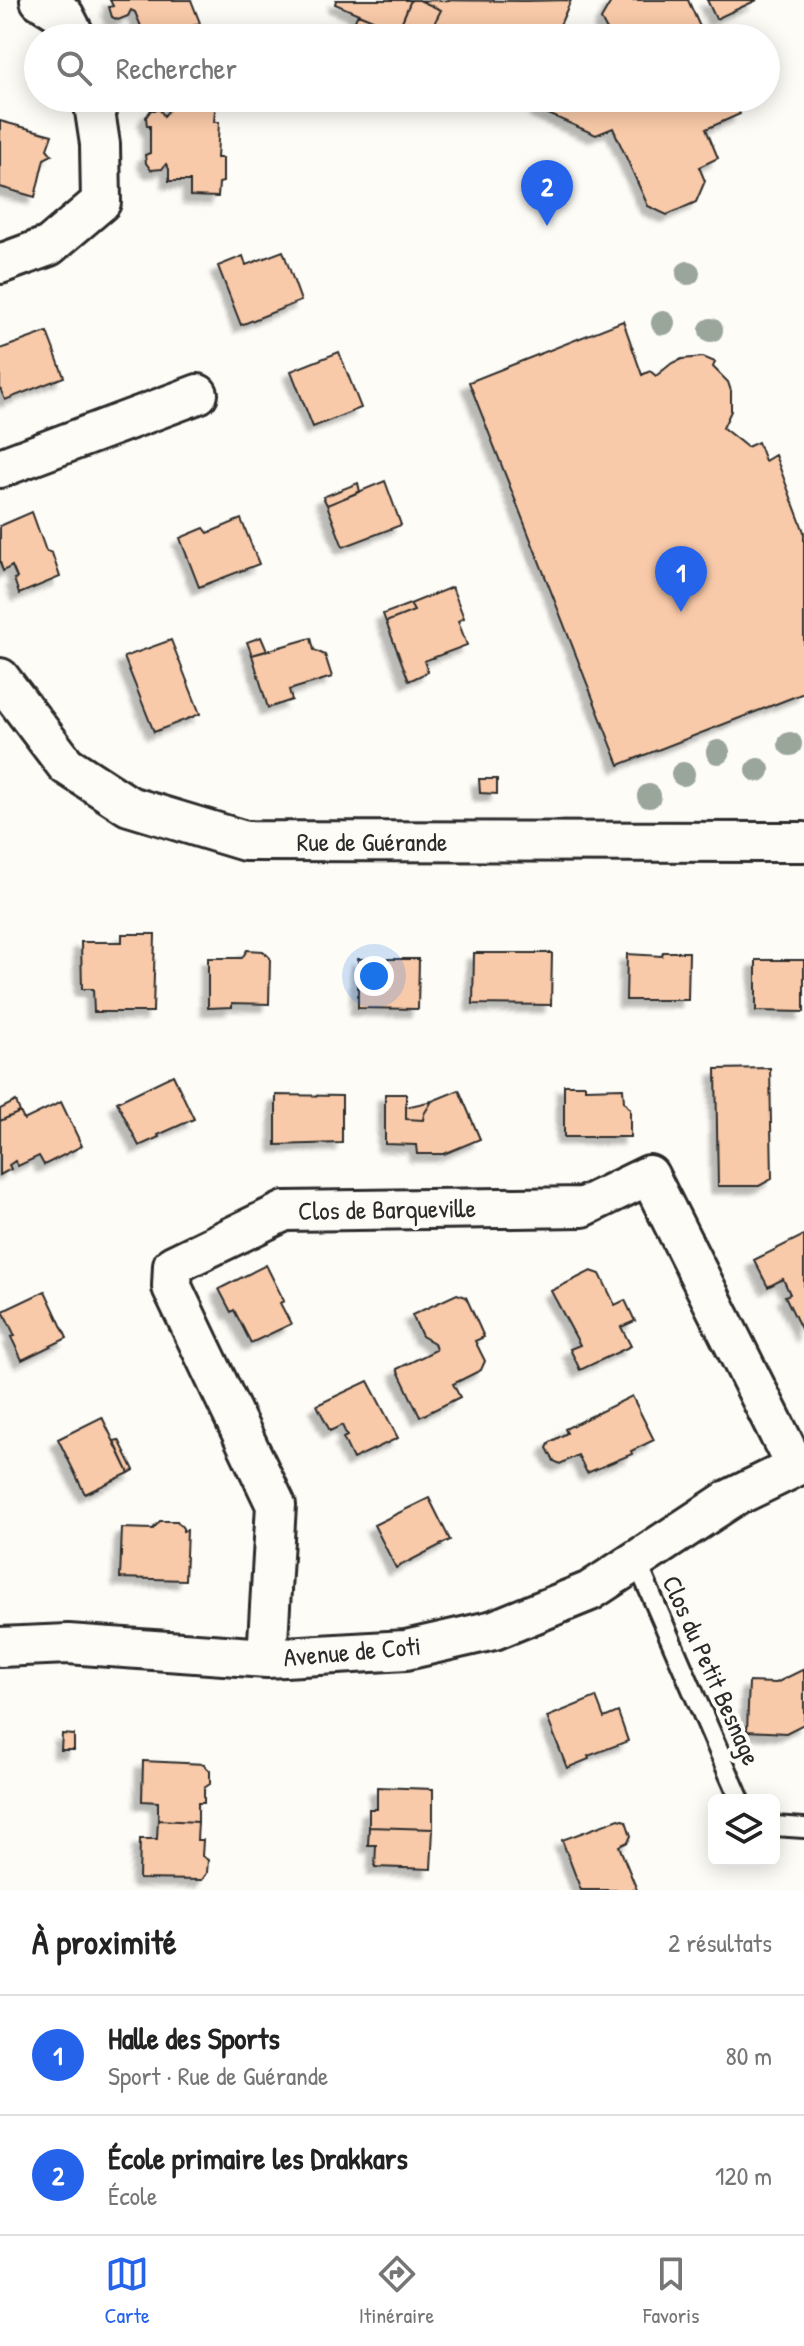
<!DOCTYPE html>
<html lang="fr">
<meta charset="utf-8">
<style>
:root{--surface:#fff;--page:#f2f2f2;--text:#222;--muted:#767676;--line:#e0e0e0;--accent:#2563eb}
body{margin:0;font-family:"Patrick Hand",sans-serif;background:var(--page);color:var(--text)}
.controls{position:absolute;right:24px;bottom:24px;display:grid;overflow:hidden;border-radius:12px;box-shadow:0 4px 20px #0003}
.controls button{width:72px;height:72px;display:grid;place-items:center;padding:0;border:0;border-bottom:2px solid var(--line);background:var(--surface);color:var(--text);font:40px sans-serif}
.you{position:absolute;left:374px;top:976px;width:28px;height:28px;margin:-20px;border:6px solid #fff;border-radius:50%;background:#1a73e8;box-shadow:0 0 0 12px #1a73e833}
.badge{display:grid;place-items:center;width:52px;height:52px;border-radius:50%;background:var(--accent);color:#fff;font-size:26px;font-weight:700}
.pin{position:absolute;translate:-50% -66px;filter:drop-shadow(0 2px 4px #0008)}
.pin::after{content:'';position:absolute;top:42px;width:28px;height:24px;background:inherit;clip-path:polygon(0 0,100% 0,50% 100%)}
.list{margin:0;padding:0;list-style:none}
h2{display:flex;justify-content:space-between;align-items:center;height:104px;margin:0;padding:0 32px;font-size:34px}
h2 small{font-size:26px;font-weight:400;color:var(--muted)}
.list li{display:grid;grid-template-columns:52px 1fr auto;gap:24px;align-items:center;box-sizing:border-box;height:120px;padding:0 32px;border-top:2px solid var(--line)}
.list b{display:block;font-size:30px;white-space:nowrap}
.list p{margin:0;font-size:26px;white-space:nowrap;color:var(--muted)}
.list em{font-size:26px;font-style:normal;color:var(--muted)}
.icon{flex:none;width:44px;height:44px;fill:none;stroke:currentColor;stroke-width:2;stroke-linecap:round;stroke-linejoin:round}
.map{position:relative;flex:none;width:804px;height:1890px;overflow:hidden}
.search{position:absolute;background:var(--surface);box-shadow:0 4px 20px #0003;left:24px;right:24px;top:24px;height:88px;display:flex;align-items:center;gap:20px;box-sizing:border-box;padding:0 28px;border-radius:44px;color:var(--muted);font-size:30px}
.sheet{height:344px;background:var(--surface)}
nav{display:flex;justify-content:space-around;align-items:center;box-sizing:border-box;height:112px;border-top:2px solid var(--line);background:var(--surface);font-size:22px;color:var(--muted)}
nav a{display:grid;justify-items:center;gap:4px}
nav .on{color:var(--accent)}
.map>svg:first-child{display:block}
</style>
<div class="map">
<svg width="804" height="1890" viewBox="0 0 804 1890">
<defs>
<filter id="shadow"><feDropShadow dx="-7" dy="7" stdDeviation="2" flood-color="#0004"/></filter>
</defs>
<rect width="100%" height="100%" fill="#fdfcf7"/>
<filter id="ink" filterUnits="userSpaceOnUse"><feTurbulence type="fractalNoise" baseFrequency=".0125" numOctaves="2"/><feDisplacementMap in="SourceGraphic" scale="16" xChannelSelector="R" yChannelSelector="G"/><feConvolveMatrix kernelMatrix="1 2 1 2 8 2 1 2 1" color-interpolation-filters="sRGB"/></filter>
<g filter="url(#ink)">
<path fill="#f9caa9" stroke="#2b2b2b" stroke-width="2" filter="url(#shadow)" d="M110,0h81l9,23 -7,3 5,12h-70l9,-4 4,3 2,-6 -8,-19 -4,-2 -3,6 -10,4 -6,-3 -3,-10 4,-1z
M336,0h75l-16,38h-16l-11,-5 5,-13 -38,-16z
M411,0h8l22,10 -14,28h-32z
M419,0l106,1 46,-1 -14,32 -8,-3 -4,9h-118l14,-28z
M612,0h76l17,38h-85l-13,-8 -6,-11z
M707,0h50l-41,19z
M358,14l15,6 -5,13 11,5h-32z
M169,98h47l-2,24h5l-2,36h6v24l-4,1 -1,14 -28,-1v-15h-21v-12l-3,-5 -4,5 -11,1 -5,-7 -1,-8 5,-2v-27h-3l-1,-9 5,-7h9l4,6 5,-6z
M542,98h190l8,16 -34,15 12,29 -19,9 6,14 -9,21 -29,13 -19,-9 -35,-78 -17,7 -59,-26z
M0,121l52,14 -5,14 5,6 -8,4 -9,38 -35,-10z
M283,251l18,50 -60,24 -23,-59 25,-10 3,9z
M623,321l19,54 8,-4 6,5 16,-13 10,-4 21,-2 12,5 -2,5 15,15 3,9v20l-8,17 24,19 11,-5 7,19 10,-6 29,77v161l-185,72 -150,-383z
M47,332l17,45 -59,23 -5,-12v-39z
M339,352l22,56 -48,19 -22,-56z
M385,481l16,44 -58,22 -16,-42z
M358,483l2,9 -33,13 -4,-8z
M32,512l14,39 6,2 8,24 -41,17 -5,-15 3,-1 -5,-12 -9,5 -3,-9v-36z
M241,519l18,45 -60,23 -19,-49 24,-10 4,5z
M452,587l12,31 -6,3 9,24 -43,16 4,11 -19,9 -23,-59 28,-11 -4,-7z
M410,604l4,7 -28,11 -3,-8z
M261,637l6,14 -15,4 -5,-13z
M311,638l3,12 11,5 7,22 -43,13 3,10 -24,8 -16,-53z
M171,640l29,74 -46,18 -30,-75z
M479,779h18v15l-17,-1z
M122,934h33l-2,78h-59l-1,-23h-11l-1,-47h41z
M247,950l16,1 7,7 -1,46 -37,-1v4l-24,1v-50h34z
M663,952h26l-1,48h-62l1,-46 35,2z
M474,953h78l-1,52 -78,-1z
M358,959h61l-1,50 -60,-1z
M756,960h48v52l-48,-1z
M770,1068l2,111 -13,7h-41l-2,-117z
M173,1075l21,44 -36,16 1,2 -20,9 -22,-44z
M564,1085h21v4l38,-1 1,14 6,7v28h-66z
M459,1090l21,49 -36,15h-27l-1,-9 -31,-1v-50h21v25l17,1 1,-6 8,-13z
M276,1095l66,1v47l-66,2z
M16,1101l4,11 -20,9v-12z
M432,1101l-8,13 -1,6 -17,-1v-12z
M61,1102l21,44 -38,19 -5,-9 -21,10 -3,-5 -6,4 2,4 -11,6v-54l20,-9 4,8z
M804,1235v100l-19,-39 5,-2 -7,-15 -15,8 -14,-27z
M266,1265l18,36 -4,2 11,21 -40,19 -17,-33 -3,2 -12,-23z
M591,1271l9,3 15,31 10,-5 10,21 -14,6 10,19 -51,24 -10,-21 10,-4 -29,-54z
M45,1291l22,47 -45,22 -11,-23 4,-1 -12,-25z
M457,1294l9,3 18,40 -9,4 10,20 -4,9 -28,14 7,13 -40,20 -23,-48 39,-19 -2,-7 -12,-7 -10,-21z
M368,1381l30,57 -45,21 -10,-21 4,-2 -5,-11 -12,6 -13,-26z
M632,1396l22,44 -23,11 1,3 -45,19 -9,-18 -18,9 -6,-3 -7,-13 3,-6 17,-9 -2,-4z
M102,1417l27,56 -44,21 -27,-55z
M119,1440l15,30 -5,3 -15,-32z
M429,1498l21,42 -54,28 -22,-43z
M160,1521h17l6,7v3l4,-1 -2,50 -65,-2 2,-50 31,1z
M804,1669v55l-18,9 -39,-2 2,-49 27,1z
M596,1697l8,21 14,-6 10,29 -40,15 1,3 -22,9 -20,-51z
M62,1734l12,1v15h-13z
M143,1761l62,3v2l5,5v13l-6,4v15h-6v19l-40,-2v-18l-16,-1z
M377,1787l56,2v40l-64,-2v-18h8z
M619,1819l7,2 5,15 -3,6 -9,4 18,44h-56l-19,-50z
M158,1820l40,2 -1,18h6l-1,16 6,4 -1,13 -5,7 -63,-1 1,-40h17z
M369,1827l64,2 -2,40 -56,-2 1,-22h-8z"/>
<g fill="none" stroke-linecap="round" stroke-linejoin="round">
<g stroke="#2b2b2b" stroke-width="24">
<path id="lane" d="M636,1560l104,240
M774,1826l30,2"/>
</g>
<g stroke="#2b2b2b" stroke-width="44">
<path id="street" d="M40,0l24,15 12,23
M0,264l49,-18 52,-44 -1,-58 -7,-46
M0,468l198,-74
M0,678l66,87 63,41 116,35 559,1
M0,1647l68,-3 199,14 139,-8 88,-20 96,-39 140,-92 74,-36
M267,1658l9,-153 -104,-218 1,-22 112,-54 298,-4 66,-32 146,291"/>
</g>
<use href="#lane" stroke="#fdfcf7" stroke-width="18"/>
<use href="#street" stroke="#fdfcf7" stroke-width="38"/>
</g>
<g fill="#9ba69b">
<circle cx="688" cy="273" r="12"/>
<circle cx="663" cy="323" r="12"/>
<circle cx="711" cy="330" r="12"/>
<circle cx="790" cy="744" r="12"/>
<circle cx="718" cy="752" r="12"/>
<circle cx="758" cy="770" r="12"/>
<circle cx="683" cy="774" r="12"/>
<circle cx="649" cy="796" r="12"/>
</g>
</g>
<g text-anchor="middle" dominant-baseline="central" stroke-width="8" stroke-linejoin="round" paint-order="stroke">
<g font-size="26" fill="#2b2b2b" stroke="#fdfcf7">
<text x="372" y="841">Rue de Guérande</text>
<text transform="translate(387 1209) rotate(-1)">Clos de Barqueville</text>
<text transform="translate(352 1651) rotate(-5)">Avenue de Coti</text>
<text transform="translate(712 1670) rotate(66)">Clos du Petit Besnage</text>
</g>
</g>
</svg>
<div class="controls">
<button><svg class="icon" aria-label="layers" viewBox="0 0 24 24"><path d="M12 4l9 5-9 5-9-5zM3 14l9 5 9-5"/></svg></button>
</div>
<div class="you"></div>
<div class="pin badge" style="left:681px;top:612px">1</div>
<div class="pin badge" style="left:547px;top:226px">2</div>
<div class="search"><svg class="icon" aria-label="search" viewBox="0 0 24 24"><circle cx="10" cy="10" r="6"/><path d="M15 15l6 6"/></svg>Rechercher</div>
</div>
<section class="sheet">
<h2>À proximité<small>2 résultats</small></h2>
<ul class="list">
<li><span class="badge">1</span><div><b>Halle des Sports</b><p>Sport · Rue de Guérande</p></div><em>80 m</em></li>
<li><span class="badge">2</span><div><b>École primaire les Drakkars</b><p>École</p></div><em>120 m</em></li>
</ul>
</section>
<nav>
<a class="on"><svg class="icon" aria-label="map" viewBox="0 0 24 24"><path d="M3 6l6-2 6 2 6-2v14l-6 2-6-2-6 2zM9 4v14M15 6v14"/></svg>Carte</a>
<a><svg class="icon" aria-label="directions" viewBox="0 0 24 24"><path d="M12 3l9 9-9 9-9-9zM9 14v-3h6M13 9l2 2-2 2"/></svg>Itinéraire</a>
<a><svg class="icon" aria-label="saved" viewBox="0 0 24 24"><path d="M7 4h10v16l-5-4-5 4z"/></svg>Favoris</a>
</nav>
